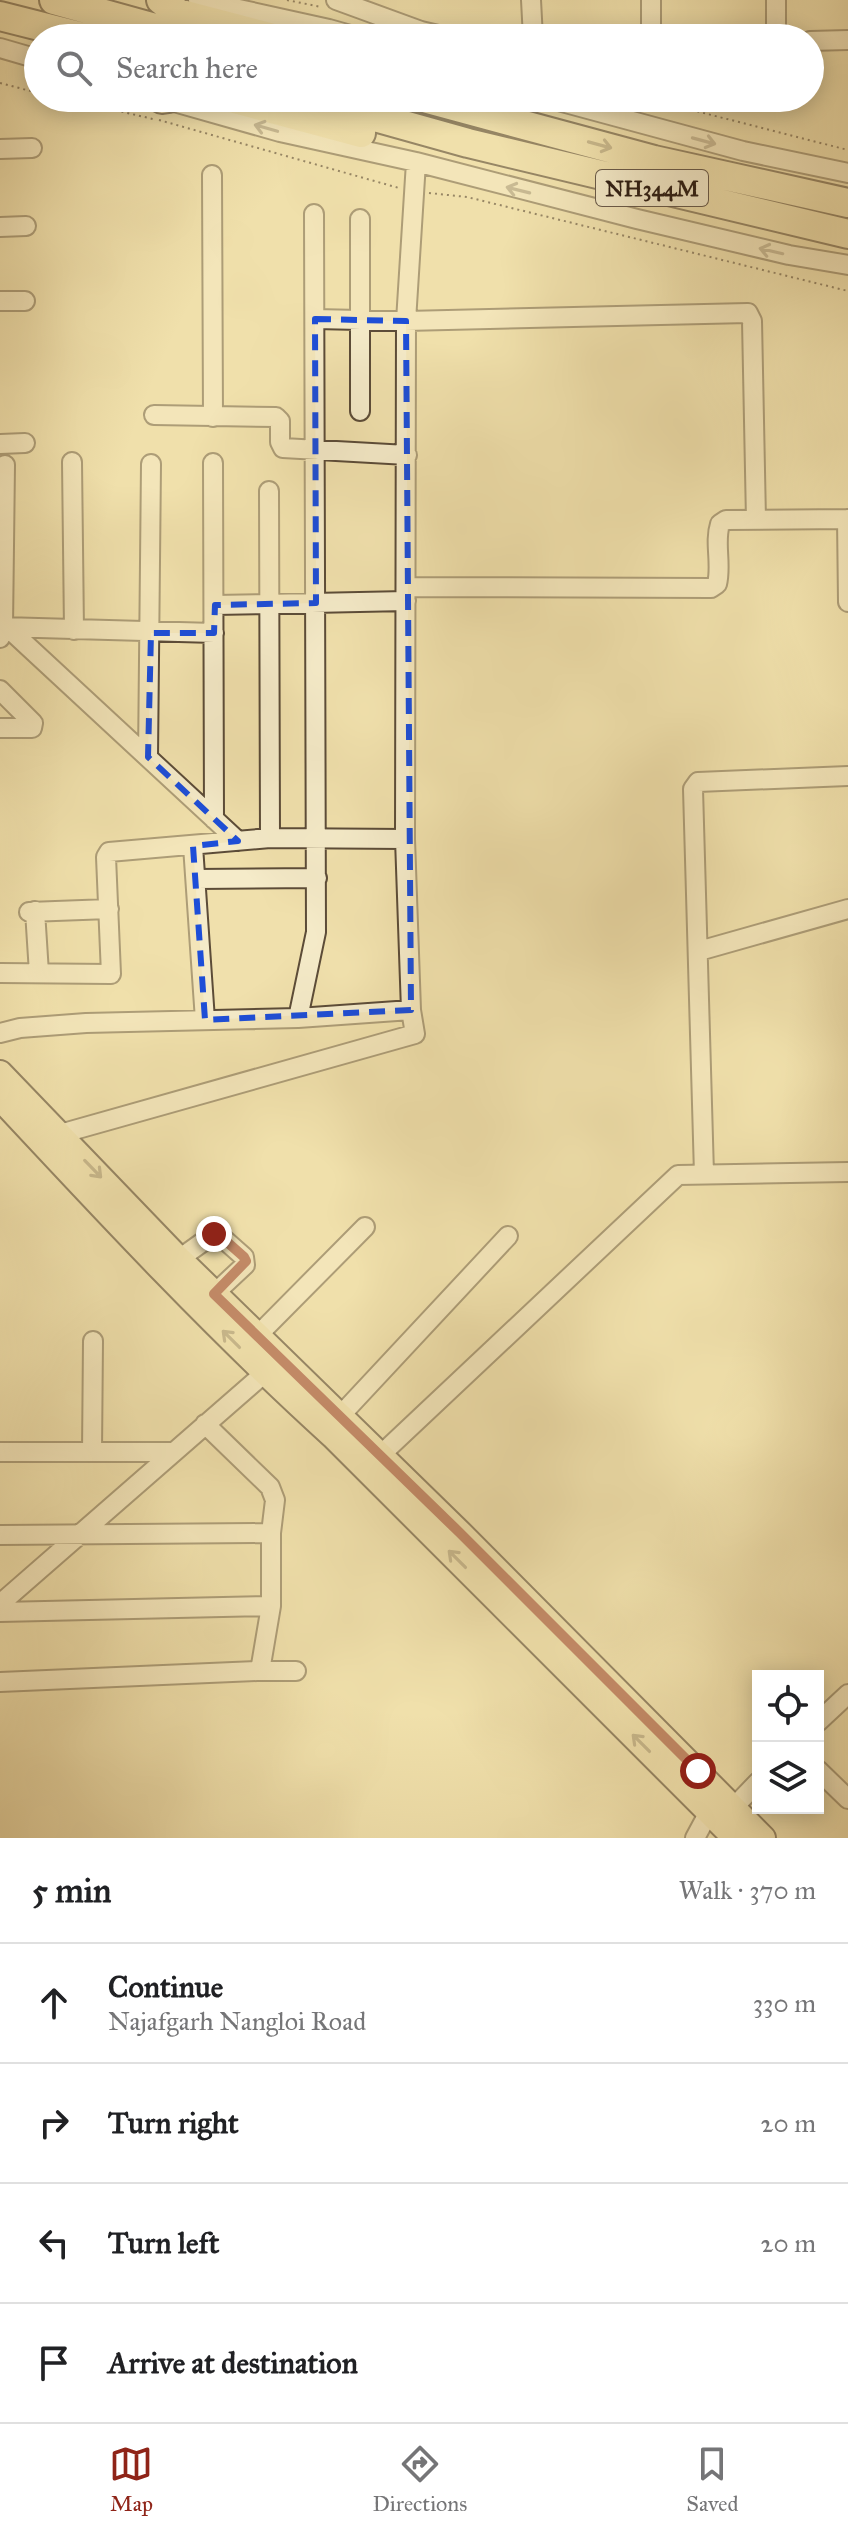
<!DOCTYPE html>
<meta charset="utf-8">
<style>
:root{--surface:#fff;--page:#f2f2f2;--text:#202124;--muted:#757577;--line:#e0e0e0;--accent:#8f2418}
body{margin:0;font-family:"IM FELL Great Primer",serif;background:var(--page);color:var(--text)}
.controls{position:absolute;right:24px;bottom:24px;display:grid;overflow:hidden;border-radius:0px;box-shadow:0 4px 20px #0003}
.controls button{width:72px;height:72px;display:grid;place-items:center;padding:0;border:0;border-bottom:2px solid var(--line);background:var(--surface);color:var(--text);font:40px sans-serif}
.stop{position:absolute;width:24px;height:24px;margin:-18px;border:6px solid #8f2418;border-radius:50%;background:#fff}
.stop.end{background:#8f2418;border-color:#fff;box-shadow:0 2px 8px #0008}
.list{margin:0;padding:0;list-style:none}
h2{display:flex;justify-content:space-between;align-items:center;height:104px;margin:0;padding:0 32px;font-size:34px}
h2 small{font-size:26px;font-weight:400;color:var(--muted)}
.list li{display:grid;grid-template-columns:52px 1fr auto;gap:24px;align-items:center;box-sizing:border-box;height:120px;padding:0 32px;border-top:2px solid var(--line)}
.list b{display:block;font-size:30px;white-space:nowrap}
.list p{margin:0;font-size:26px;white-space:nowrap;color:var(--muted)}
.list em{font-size:26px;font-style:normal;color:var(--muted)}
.icon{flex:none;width:44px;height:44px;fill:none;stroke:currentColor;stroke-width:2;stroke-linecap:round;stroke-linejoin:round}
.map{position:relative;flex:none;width:848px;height:1838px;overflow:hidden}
.search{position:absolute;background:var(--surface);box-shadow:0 4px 20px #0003;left:24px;right:24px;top:24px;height:88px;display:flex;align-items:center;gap:20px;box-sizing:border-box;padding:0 28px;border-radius:44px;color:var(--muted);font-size:30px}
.sheet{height:584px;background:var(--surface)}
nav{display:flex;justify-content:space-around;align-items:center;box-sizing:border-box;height:112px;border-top:2px solid var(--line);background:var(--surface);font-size:22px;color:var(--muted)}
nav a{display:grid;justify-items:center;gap:4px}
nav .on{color:var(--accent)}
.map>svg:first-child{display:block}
</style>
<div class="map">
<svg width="848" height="1838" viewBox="0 0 848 1838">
<rect width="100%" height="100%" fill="#f0e0ac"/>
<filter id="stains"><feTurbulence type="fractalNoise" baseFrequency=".0025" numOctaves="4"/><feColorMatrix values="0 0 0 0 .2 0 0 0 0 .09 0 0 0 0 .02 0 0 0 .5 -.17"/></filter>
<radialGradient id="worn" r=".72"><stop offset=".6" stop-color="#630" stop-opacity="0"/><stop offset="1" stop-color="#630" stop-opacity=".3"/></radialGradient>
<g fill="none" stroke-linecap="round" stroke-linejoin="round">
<g stroke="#5c4c38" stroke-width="22">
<path id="minor" d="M198,0l131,29 32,9
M336,0l85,31 30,7
M531,0l2,38
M651,0v38
M776,0v38
M810,41l38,-1
M0,48l38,11
M160,98l120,34 136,30 221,57 152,36 59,10
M547,98l196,53 105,22
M0,149l32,-1
M212,175l1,242
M0,227l26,-1
M0,301h25
M315,319l91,2 342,-8 4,8 4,199
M360,411v-192
M154,415l122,2 4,4v21l3,6 124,7
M0,444l25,-1
M72,462l2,168
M213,463l1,356
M269,491l1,347
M847,519l1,83
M406,587l305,1 6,-4c5,-20 -3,-41 3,-60l6,-4 122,-1
M215,605l191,-4
M3,627l211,6
M7,627l231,214
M0,638l3,-11 2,-162
M0,690l33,33 -1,5h-32
M148,757l3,-293
M193,846l12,174
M197,879l120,-1
M35,911l4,62
M29,912l80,-3
M699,951l149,-42
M0,973l111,1 -5,-117 3,-5 161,-14 135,1
M298,1018l18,-86 -2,-718
M0,1033l20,-5 66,-5 212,-5 113,-8 -6,-171 1,-518 10,-159
M60,1134l355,-100 -4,-24
M704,1174l-11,-385 5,-7 150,-6
M179,1259l35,-25h4l26,23 1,8 -31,29
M257,1336l108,-109
M340,1416l168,-180
M0,1452h173
M92,1452l1,-111
M371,1464l307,-289 170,-3
M0,1535l271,-2
M0,1604l275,-240
M0,1612l271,-6
M257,1671h39
M0,1682l257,-11 4,-6 10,-59v-73l4,-33 -5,-13 -65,-63
M818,1722l30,-28
M818,1770l30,29
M734,1807l24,-25
M695,1838l14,-26"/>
</g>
<g stroke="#2b1b11" stroke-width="28">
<path id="major" d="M0,1073l175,182 284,277 304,306
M0,1098c108,116 216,232 333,338l402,402"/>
</g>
<g stroke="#2b1b11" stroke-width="32">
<path id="highway" d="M54,0l137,38
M161,0l17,13 95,25
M0,16l87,22
M231,98l130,35
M307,98l161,45 380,91
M424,98l230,62 194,43
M162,99l7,-1"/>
</g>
<path stroke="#2b1b11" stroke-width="2" stroke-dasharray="2 4" stroke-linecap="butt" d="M287,0l34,7
M0,83l38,10
M63,98l90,21
M645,98l203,52
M159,120l240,68
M429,193l38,4 381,94"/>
<use href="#minor" stroke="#f5ebc9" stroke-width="18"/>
<use href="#major" stroke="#f0e0ac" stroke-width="24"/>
<use href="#highway" stroke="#f0e0ac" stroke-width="28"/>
</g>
<defs><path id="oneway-shaft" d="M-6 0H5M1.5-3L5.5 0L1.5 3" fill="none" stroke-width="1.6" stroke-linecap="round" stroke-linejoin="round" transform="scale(2)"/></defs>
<g stroke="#9a8d76">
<use href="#oneway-shaft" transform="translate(266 128) rotate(-164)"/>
<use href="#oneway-shaft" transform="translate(704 141) rotate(15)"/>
<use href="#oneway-shaft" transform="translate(518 190) rotate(-166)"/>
<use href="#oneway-shaft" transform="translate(771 251) rotate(-167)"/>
</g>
<g stroke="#978766">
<use href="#oneway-shaft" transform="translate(600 145) rotate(15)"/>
<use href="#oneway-shaft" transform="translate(93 1169) rotate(46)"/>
<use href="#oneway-shaft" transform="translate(231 1339) rotate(-135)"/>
<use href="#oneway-shaft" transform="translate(457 1559) rotate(-135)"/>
<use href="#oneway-shaft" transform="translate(641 1743) rotate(-135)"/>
</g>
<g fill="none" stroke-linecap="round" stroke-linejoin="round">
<path stroke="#8f2418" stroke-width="10" d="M214,1234h4l26,23 2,4 -32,33 245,238 239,239"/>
</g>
<path d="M0 0H848V1838H0ZM315,319l91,2 5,689 -206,10 -12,-174 45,-5 -90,-84 3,-124h63l1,-28 101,-2z" fill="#f0e0ac" fill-opacity=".55" fill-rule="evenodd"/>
<path fill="none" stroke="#1d4ed8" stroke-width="6" stroke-dasharray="16 10" stroke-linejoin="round" d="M315,319l91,2 5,689 -206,10 -12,-174 45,-5 -90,-84 3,-124h63l1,-28 101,-2z"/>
<g text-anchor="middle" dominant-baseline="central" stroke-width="7" stroke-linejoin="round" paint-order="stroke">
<rect fill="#f5ebc9" stroke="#685948" stroke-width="2" x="596" y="170" width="112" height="36" rx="6"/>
<g font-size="22" font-weight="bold" fill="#2b1b11">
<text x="652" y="188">NH344M</text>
</g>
</g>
<rect width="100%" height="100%" filter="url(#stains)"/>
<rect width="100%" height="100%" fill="url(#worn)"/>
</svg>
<div class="controls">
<button><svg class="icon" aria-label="locate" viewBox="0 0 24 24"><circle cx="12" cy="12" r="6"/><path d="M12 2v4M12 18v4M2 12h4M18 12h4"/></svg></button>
<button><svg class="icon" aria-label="layers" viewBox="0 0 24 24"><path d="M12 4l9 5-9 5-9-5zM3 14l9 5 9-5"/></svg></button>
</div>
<div class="stop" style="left:698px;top:1771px"></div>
<div class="stop end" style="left:214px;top:1234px"></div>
<div class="search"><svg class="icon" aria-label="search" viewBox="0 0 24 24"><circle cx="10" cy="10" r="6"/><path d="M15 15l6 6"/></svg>Search here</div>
</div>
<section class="sheet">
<h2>5 min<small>Walk · 370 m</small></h2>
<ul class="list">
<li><svg class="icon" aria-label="ahead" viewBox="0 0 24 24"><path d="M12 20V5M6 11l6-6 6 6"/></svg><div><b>Continue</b><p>Najafgarh Nangloi Road</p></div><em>330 m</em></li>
<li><svg class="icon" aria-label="right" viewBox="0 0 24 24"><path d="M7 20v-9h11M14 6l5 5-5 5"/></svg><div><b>Turn right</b></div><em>20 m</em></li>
<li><svg class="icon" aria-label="left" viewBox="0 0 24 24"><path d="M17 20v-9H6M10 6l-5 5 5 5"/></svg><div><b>Turn left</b></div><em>20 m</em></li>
<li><svg class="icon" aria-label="arrive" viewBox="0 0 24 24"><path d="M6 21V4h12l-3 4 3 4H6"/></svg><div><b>Arrive at destination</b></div></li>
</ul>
</section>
<nav>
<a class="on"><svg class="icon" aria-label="map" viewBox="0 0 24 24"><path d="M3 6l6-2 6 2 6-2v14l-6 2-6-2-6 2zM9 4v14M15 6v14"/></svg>Map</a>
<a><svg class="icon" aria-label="directions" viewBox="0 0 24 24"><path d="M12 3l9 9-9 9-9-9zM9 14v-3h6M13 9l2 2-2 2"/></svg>Directions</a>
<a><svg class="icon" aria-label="saved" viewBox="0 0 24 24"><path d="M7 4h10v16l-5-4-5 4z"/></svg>Saved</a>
</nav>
